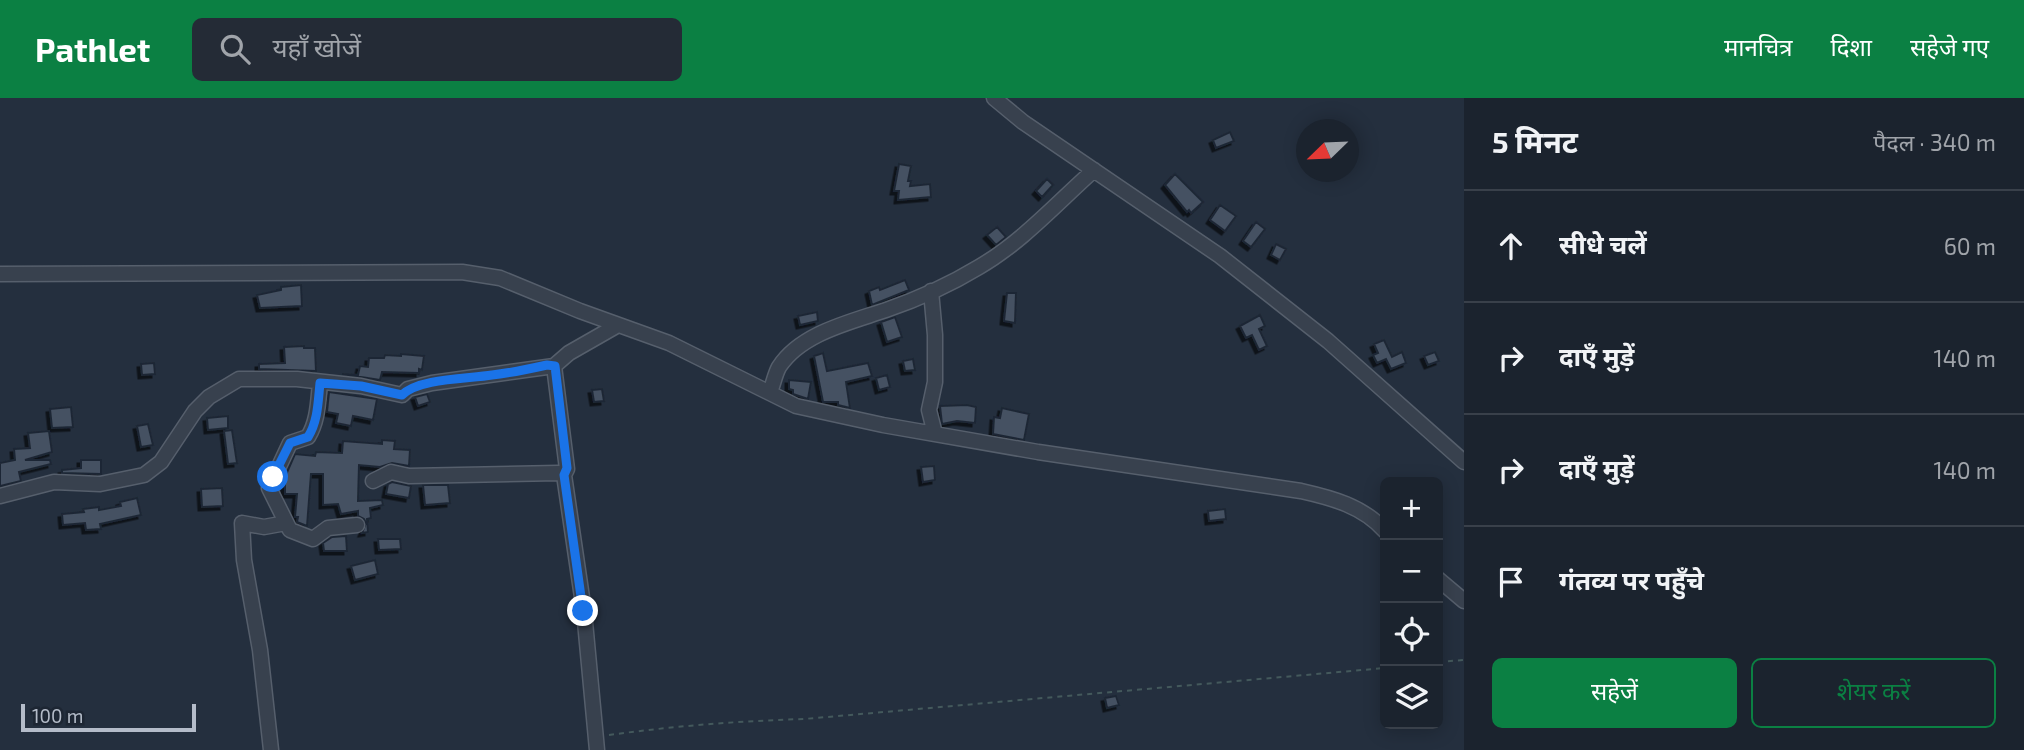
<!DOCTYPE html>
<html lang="hi">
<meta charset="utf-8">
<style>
:root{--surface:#1b232e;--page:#242b36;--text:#f1f3f6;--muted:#a0a4aa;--line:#39404a;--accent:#0b8043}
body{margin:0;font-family:"Exo 2","Noto Sans Devanagari",sans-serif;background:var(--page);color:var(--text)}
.controls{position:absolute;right:21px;bottom:21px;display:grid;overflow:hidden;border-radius:10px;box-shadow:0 4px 18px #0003}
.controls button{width:63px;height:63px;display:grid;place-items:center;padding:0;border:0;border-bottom:2px solid var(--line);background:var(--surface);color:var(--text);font:35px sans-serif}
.compass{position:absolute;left:1296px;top:21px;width:63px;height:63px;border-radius:50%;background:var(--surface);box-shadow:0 4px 18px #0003;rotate:247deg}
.scale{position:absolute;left:21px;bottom:18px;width:175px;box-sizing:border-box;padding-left:7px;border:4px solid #b4bcc9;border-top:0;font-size:19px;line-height:24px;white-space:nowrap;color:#b4bcc9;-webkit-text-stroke:5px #1d2633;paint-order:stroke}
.stop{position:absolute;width:21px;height:21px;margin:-16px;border:5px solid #1a73e8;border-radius:50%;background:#fff}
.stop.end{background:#1a73e8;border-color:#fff;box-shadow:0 2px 7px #0008}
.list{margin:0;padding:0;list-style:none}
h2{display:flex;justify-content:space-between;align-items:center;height:91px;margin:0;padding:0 28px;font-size:30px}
h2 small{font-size:23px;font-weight:400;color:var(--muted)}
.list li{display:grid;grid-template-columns:46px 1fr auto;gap:21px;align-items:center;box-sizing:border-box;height:112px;padding:0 28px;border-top:2px solid var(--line)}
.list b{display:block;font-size:26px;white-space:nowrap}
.list em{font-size:23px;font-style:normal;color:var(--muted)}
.actions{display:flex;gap:14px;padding:21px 28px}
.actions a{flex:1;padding:16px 0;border:2px solid var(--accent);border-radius:10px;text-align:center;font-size:24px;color:var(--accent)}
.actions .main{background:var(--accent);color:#fff}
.icon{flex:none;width:38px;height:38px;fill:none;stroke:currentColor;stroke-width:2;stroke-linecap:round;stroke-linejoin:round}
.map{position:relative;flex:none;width:1464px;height:652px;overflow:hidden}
header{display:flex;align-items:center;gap:42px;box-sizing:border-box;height:98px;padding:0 35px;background:var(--accent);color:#fff}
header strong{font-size:33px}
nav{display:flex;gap:38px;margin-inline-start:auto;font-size:24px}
.search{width:490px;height:63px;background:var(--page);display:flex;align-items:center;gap:18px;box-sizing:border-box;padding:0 24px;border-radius:10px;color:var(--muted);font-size:26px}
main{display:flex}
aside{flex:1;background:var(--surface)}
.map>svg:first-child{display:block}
</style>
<header>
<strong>Pathlet</strong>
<div class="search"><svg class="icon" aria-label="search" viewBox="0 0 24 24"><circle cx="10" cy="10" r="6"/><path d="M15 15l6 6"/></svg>यहाँ खोजें</div>
<nav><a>मानचित्र</a><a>दिशा</a><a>सहेजे गए</a></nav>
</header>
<main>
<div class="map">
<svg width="1464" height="652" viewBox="0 0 1464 652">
<defs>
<filter id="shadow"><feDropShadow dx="-3.5" dy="3.5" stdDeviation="0" flood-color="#0009"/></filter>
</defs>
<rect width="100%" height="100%" fill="#242f3e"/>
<path fill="#455162" stroke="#1f2835" stroke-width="2" filter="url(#shadow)" d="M1230,34l4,9 -18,7 -3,-8z
M899,66l12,2 -3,15h3l-1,5 20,-2 1,13 -33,3 1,-9h-5z
M1175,76l28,28 -12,11 -2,-3 -2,2 -22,-27z
M1047,81l6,6 -11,12 -6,-6z
M1220,107l16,11 -11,15 -15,-11z
M1256,124l9,7 -14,18 -8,-6z
M997,129l9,10 -10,8 -9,-10z
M1276,146l10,5 -6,11 -9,-5z
M905,182l4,10 -37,15 -3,-14 10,-4 1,3z
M301,187l1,21 -42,2 -3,-13 24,-5v-3z
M1007,195h9l-1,30 -11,-2z
M817,214l1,9 -18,4 -2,-9z
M1260,217l5,11 -6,3 8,17 -8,4 -7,-15 -6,3 -6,-12z
M895,219l7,20 -15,5 -6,-20z
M1384,242l8,17 10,-5 4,11 -15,6 -5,-10 -9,4 -4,-8 5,-2 -4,-9z
M304,248v2h11l1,23 -57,-2v-5l26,-1 -1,-16z
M1435,254l4,9 -11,4 -4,-9z
M823,255l4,18 41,-8 4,13 -26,6 4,26 -12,-3v-3h-15l-9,-46z
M401,256l23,2 -2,14 -3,-1v4l-37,-1 -2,8 -38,-6 16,1 2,-9 8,1 1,-9h15l1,-3 16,1z
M913,261l2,11 -10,1 -2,-10z
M154,265l1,11 -13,1 -1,-11z
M887,277l3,12 -11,3 -3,-12z
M789,282l22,2 -3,17 -15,-5v-4l-4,-1z
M602,291l2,12 -10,1 -2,-12z
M329,294l48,7 -4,21 -20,-4 -2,10 -15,-3 2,-9 -11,-2z
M427,296l3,8 -12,4 -3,-9z
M967,307l9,2 -1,16 -18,-2 -15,3 -2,-18z
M71,309l2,20 -21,1 -2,-19z
M1002,310l27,6 -5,26 -31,-6 1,-17 6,1z
M228,318v12l-20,2 -1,-12z
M148,326l5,21 -12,2 -4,-21z
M232,332l5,33 -9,1 -4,-33z
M49,333l3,21 -27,8h25l1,4 -32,8 2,9 -21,5v-23l15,-3 -1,-11 16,-1 -2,-15z
M382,342l13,1 -1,8 16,1 -1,16 -17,-3 -12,4 -21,-2 -1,36 24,-1 1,5 -13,3 1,10 -4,1 1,13 -6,1 4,-10 -2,-4 -6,-3v-5l-17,3 -3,-10 -15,1v-31h-12l-4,52 -10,-4 1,-5h-3l2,-23h-12v-17l10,-23 20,2 1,-4 26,1 1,-12 39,3z
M81,362h20v14l-39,-1v-3l19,-2z
M934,368l1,14 -12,2 -2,-15z
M392,384l19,4 -2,12 -23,-4 2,-10z
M423,387h25l2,18 -25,2z
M222,390l1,18 -21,1 -1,-18z
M137,400l4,17 -41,9 1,5 -15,1 -1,-7 -22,2 -1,-11 22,-2 -1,-3 16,-2v3l22,-4 -1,-4z
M1225,411l1,10 -17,2 -1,-10z
M346,438l1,15h-23l-1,-8 9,-6z
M378,441h22l1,10 -22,1z
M375,462l3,14 -23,6 -4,-14z
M1116,598l3,9 -12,3 -2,-10z"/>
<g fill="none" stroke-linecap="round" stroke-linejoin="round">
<g stroke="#565f6c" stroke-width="17">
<path id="street" d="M994,0l29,24 197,134 108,85 136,121
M0,176l462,-2 38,6 80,33 89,32 127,63 87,19 155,27 263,39c31,7 62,15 84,40
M931,193l4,44v47l-6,28 6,24
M320,285c-2,19 -2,38 -12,54l-18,6 -21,45 21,42 23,9 15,-11 29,-3
M770,294c3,-7 5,-18 9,-25 22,-34 72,-45 107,-57 32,-11 65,-26 93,-43 43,-25 78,-64 115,-97
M564,377l20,136 13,139
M373,383l18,-9 18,4 149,-3 6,2 3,-6 -13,-103
M0,398l54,-14 46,2 44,-9 17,-13 34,-51 14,-14 30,-18h58l64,7 41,9 6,-6 24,-6 122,-17 15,-13 49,-28
M1438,481l26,22
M271,652l-11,-100 -16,-90 -2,-37 22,4 22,-4"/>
</g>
<path stroke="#44595c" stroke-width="2" stroke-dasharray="5 5" stroke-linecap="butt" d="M1438,564l26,-2
M609,637c65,-9 129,-14 195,-16l581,-51"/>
<use href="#street" stroke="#38414e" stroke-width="14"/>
</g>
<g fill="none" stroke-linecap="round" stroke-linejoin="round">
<path stroke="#1a73e8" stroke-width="9" d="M273,379l17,-34 18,-6c10,-16 10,-35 12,-54l41,3 41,9c17,-17 66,-16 90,-20 19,-2 37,-6 55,-10l8,1 12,102 -3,7 19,136"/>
</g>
</svg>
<div class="controls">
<button>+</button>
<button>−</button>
<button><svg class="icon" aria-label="locate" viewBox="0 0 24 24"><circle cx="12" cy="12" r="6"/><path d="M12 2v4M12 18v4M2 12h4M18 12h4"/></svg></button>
<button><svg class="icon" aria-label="layers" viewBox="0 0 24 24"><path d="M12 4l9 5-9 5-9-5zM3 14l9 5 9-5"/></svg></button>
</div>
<svg class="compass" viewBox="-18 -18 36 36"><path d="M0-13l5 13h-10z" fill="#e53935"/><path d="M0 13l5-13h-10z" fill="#a0a4aa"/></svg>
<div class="scale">100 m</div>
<div class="stop" style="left:273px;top:379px"></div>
<div class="stop end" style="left:583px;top:513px"></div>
</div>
<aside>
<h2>5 मिनट<small>पैदल · 340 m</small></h2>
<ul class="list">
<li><svg class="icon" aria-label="ahead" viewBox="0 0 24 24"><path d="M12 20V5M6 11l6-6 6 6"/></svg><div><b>सीधे चलें</b></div><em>60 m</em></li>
<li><svg class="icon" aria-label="right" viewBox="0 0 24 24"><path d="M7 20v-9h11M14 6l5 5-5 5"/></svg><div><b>दाएँ मुड़ें</b></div><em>140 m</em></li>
<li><svg class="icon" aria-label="right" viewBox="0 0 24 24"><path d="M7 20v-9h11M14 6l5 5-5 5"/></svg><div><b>दाएँ मुड़ें</b></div><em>140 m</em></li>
<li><svg class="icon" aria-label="arrive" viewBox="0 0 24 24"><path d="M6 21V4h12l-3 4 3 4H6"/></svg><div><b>गंतव्य पर पहुँचे</b></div></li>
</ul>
<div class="actions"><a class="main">सहेजें</a><a>शेयर करें</a></div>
</aside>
</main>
